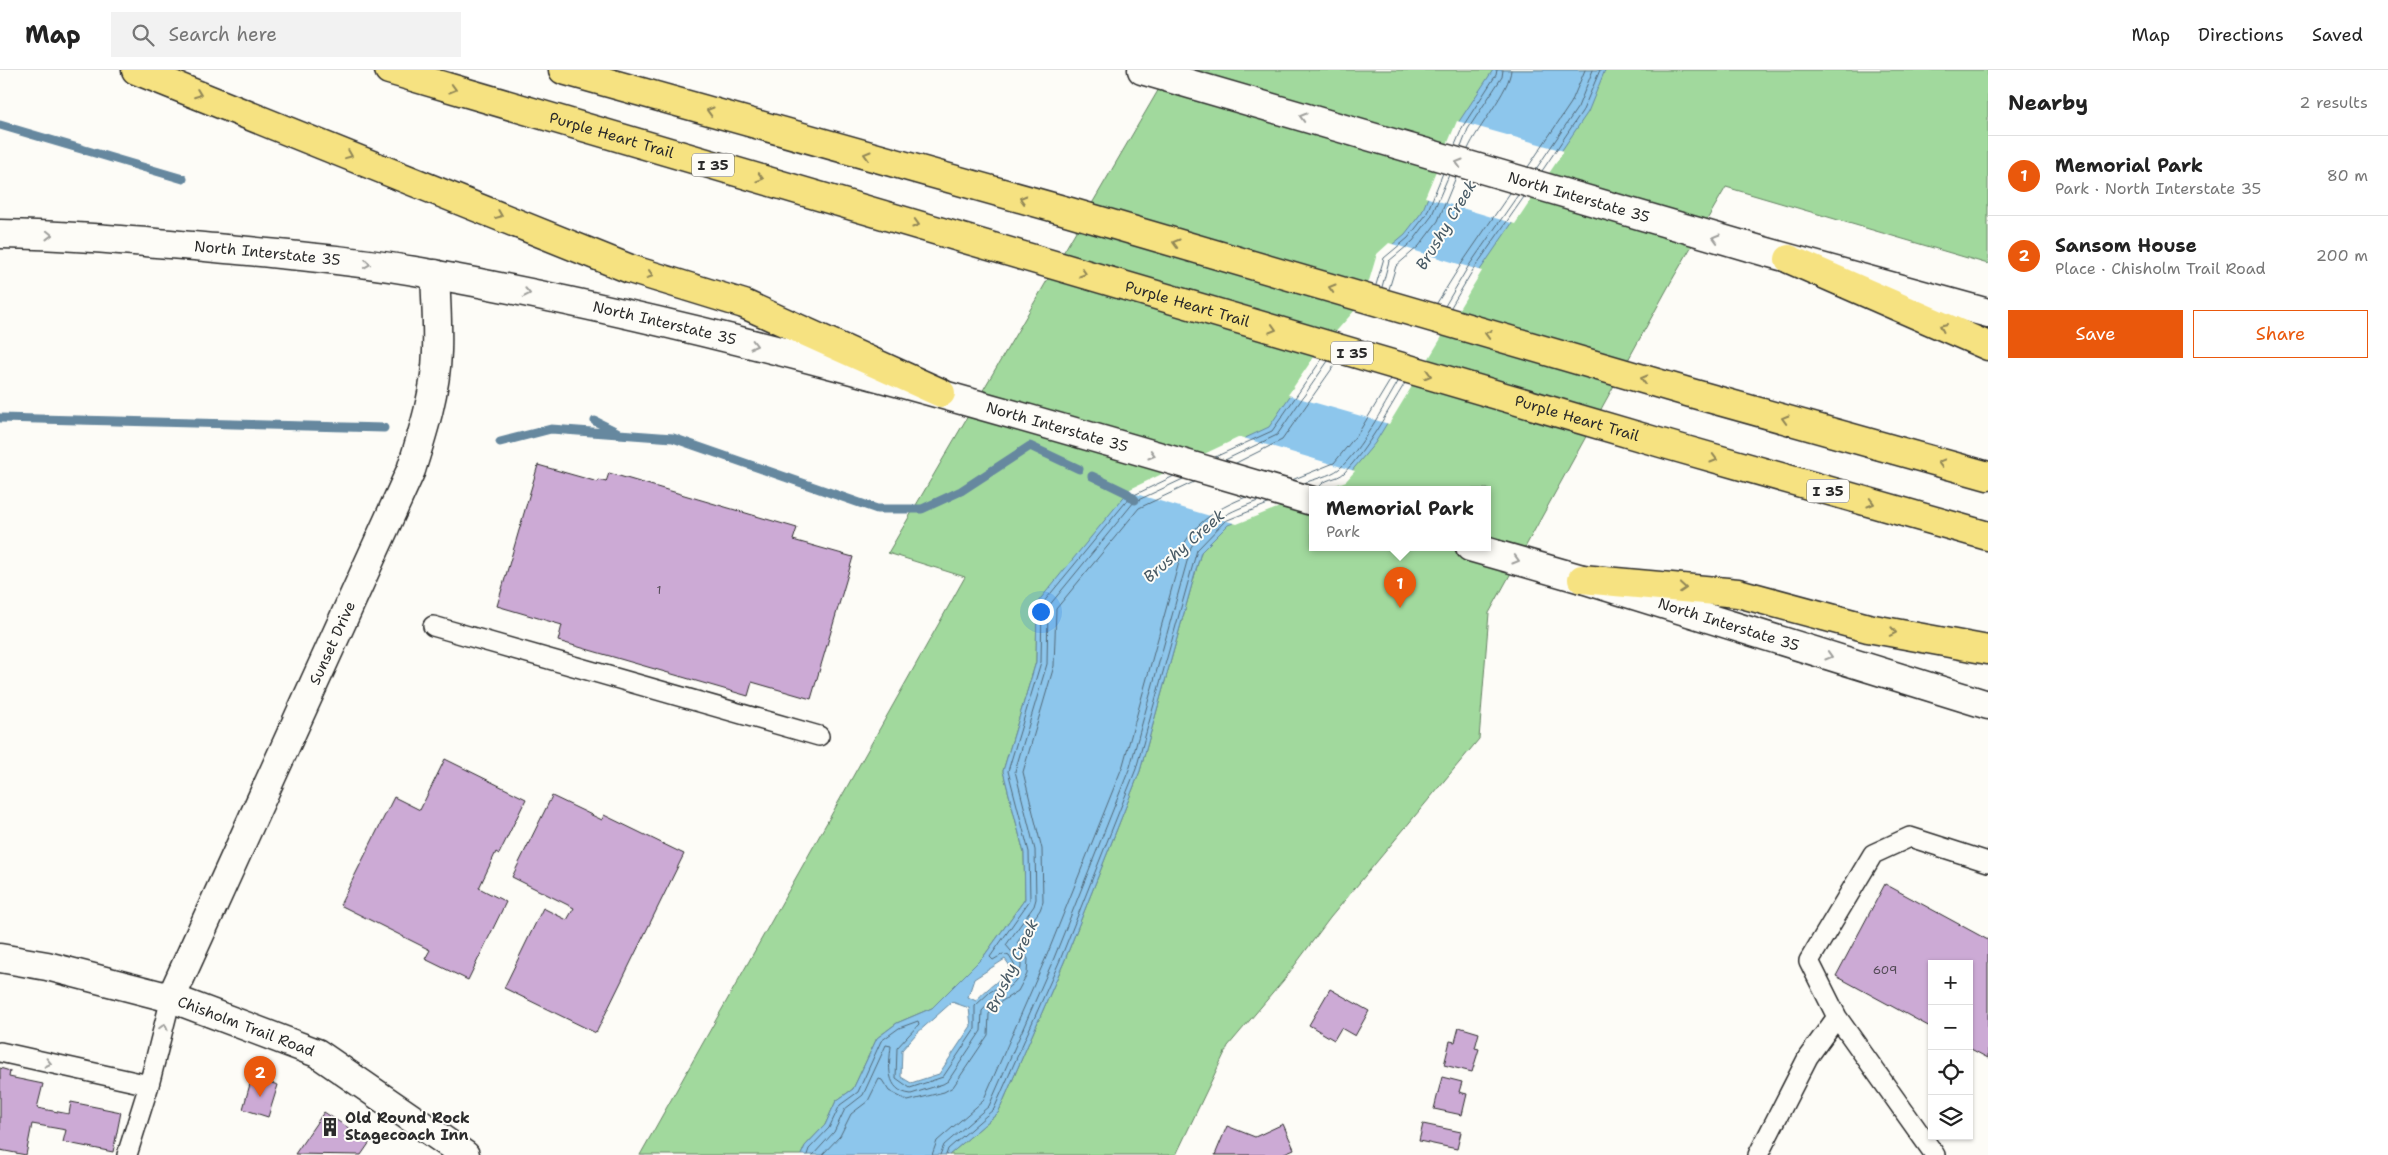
<!DOCTYPE html>
<meta charset="utf-8">
<style>
:root{--surface:#fff;--page:#f2f2f2;--text:#222;--muted:#767676;--line:#e0e0e0;--accent:#ea580c}
body{margin:0;font-family:"Shantell Sans",sans-serif;background:var(--page);color:var(--text)}
.controls{position:absolute;right:15px;bottom:15px;display:grid;overflow:hidden;border-radius:0px;box-shadow:0 1px 4px #0004}
.controls button{width:45px;height:45px;display:grid;place-items:center;padding:0;border:0;border-bottom:1px solid var(--line);background:var(--surface);color:var(--text);font:25px sans-serif}
.you{position:absolute;left:1040px;top:541px;width:18px;height:18px;margin:-12px;border:4px solid #fff;border-radius:50%;background:#1a73e8;box-shadow:0 0 0 8px #1a73e833}
.badge{display:grid;place-items:center;width:32px;height:32px;border-radius:50%;background:var(--accent);color:#fff;font-size:16px;font-weight:700}
.pin{position:absolute;translate:-50% -41px;filter:drop-shadow(0 1px 2px #0008)}
.pin::after{content:'';position:absolute;top:26px;width:18px;height:15px;background:inherit;clip-path:polygon(0 0,100% 0,50% 100%)}
.popup{position:absolute;left:1309px;top:416px;width:182px;height:65px;box-sizing:border-box;display:grid;place-content:center;border-radius:0px;background:var(--surface);filter:drop-shadow(0 1px 4px #0005);font-size:16px;white-space:nowrap;color:var(--muted)}
.popup b{font-size:19px;color:var(--text)}
.popup::after{content:'';position:absolute;left:50%;top:100%;margin-left:-10px;border:10px solid transparent;border-top-color:var(--surface)}
.list{margin:0;padding:0;list-style:none}
h2{display:flex;justify-content:space-between;align-items:center;height:65px;margin:0;padding:0 20px;font-size:21px}
h2 small{font-size:16px;font-weight:400;color:var(--muted)}
.list li{display:grid;grid-template-columns:32px 1fr auto;gap:15px;align-items:center;box-sizing:border-box;height:80px;padding:0 20px;border-top:1px solid var(--line)}
.list b{display:block;font-size:19px;white-space:nowrap}
.list p{margin:0;font-size:16px;white-space:nowrap;color:var(--muted)}
.list em{font-size:16px;font-style:normal;color:var(--muted)}
.actions{display:flex;gap:10px;padding:15px 20px}
.actions a{flex:1;padding:11px 0;border:1px solid var(--accent);border-radius:0px;text-align:center;font-size:18px;color:var(--accent)}
.actions .main{background:var(--accent);color:#fff}
.icon{flex:none;width:28px;height:28px;fill:none;stroke:currentColor;stroke-width:2;stroke-linecap:round;stroke-linejoin:round}
.map{position:relative;flex:none;width:1988px;height:1085px;overflow:hidden}
header{display:flex;align-items:center;gap:30px;box-sizing:border-box;height:70px;padding:0 25px;background:var(--surface);border-bottom:1px solid var(--line)}
header strong{font-size:24px}
nav{display:flex;gap:28px;margin-inline-start:auto;font-size:18px}
.search{width:350px;height:45px;background:var(--page);display:flex;align-items:center;gap:12px;box-sizing:border-box;padding:0 18px;border-radius:0px;color:var(--muted);font-size:19px}
main{display:flex}
aside{flex:1;background:var(--surface)}
.map>svg:first-child{display:block}
</style>
<header>
<strong>Map</strong>
<div class="search"><svg class="icon" aria-label="search" viewBox="0 0 24 24"><circle cx="10" cy="10" r="6"/><path d="M15 15l6 6"/></svg>Search here</div>
<nav><a>Map</a><a>Directions</a><a>Saved</a></nav>
</header>
<main>
<div class="map">
<svg width="1988" height="1085" viewBox="0 0 1988 1085">
<rect width="100%" height="100%" fill="#fdfcf7"/>
<filter id="ink" filterUnits="userSpaceOnUse"><feTurbulence type="fractalNoise" baseFrequency=".02" numOctaves="2"/><feDisplacementMap in="SourceGraphic" scale="10" xChannelSelector="R" yChannelSelector="G"/><feConvolveMatrix kernelMatrix="1 2 1 2 8 2 1 2 1" color-interpolation-filters="sRGB"/></filter>
<g filter="url(#ink)">
<path fill="#a1d99d" stroke="#668264" fill-rule="evenodd" d="M1170,0h818v194l-262,-77 -54,93 -183,333 -10,126 -149,179 -47,63 -55,65 -52,109h-227l49,-42 66,-151 76,-191 61,-219 26,-27 -190,78 -1,59 -33,109 21,82 1,46 -41,57 -52,52 -35,15 -20,15 -24,51 -17,12 -11,24 -20,21 -4,9h-161l325,-578 -77,-24zM1312,419h176v58h-176z"/>
<path fill="#8dc6ec" stroke="#66889f" fill-rule="evenodd" d="M1493,0h112l-17,42 -110,161 -103,170 -30,36 -33,10v3l-84,33 -27,27 -61,219 -76,191 -66,151 -49,42h-148l4,-9 20,-21 11,-24 17,-12 24,-51 20,-15 35,-15 52,-52 41,-57 -1,-46 -21,-82 33,-109 1,-59 90,-110 142,-66 48,-71 48,-54 15,-47 25,-21 17,-22 36,-89zM1005,889l5,7c-8,15 -23,21 -34,35l-8,-4 6,-18zM952,932l17,6 2,18 -32,48 -28,9 -10,-6 1,-27 14,-16z"/>
<path fill="#fdfcf7" d="M1457,51l107,30 -49,73 -90,-27z
M1389,173l93,28 -93,153 -101,-29 28,-41 47,-53 14,-47z
M1240,367l115,34 -9,10 -21,8h-13v5l-75,30 -111,-33z"/>
<g fill="none" stroke-linecap="round" stroke-linejoin="round">
<path stroke="#526978" stroke-width="1" d="M1455,75l8,-19 33,-51 1,-5
M1461,77l7,-18 34,-52 1,-7
M1468,79c9,-21 42,-59 43,-79
M1528,97l43,-64 14,-33
M1536,99l42,-62 15,-37
M1542,101l41,-61 17,-40
M1376,215l8,-27 24,-20 18,-23 17,-42
M1382,217l7,-26 24,-20 18,-24 18,-42
M1389,219l7,-23 23,-20 19,-25 18,-44
M1437,233l25,-40 48,-70
M1445,236l23,-39 50,-72
M1451,237l22,-37 51,-73
M1215,387l57,-26 50,-72
M1225,390l52,-25 51,-74
M1236,393l46,-23 54,-77
M1292,410l42,-17 25,-31 32,-53
M1304,413c10,-4 26,-7 35,-14 22,-19 44,-62 59,-87
M1319,418c4,-10 18,-8 25,-15 25,-26 42,-59 61,-90
M807,1085l2,-6 20,-21 11,-23 18,-13 23,-51 18,-13 19,-7 1,3 -22,24 -1,30 14,10 33,-11 32,-48v-23l15,-14 17,-10 8,-16 -6,-10 -6,-2 -10,6 -3,-3 40,-57 -1,-48 -21,-81 33,-109 1,-58 88,-107 44,-21
M813,1085l21,-23 11,-23 18,-14 23,-50 5,1c-2,19 -6,45 20,48l32,-10 5,-3 33,-50 1,-20c5,-5 8,-11 14,-15 12,-8 26,-16 25,-33l-15,-18 28,-39 2,-7 -1,-49 -20,-79 32,-107 1,-57 86,-105 49,-23
M822,1085l18,-19 11,-22 17,-13 11,-22 3,1 7,11 19,10 36,-9 9,-5 35,-52 1,-21 10,-11 19,-12 9,-17 1,-15 -11,-16 23,-33 3,-8 -1,-53 -19,-77 31,-106 2,-57 83,-101 55,-26
M932,1085l5,-14 46,-40 64,-146 76,-190 61,-221c15,-25 37,-37 62,-47
M940,1085l4,-10 45,-39 65,-148 76,-191 61,-220c18,-27 38,-35 67,-46
M946,1085l2,-6 46,-40 66,-149 76,-191 61,-219 28,-29 43,-17"/>
<path stroke="#66889f" stroke-width="9" d="M0,55l183,54
M0,348l384,10
M595,351l22,11
M500,372l51,-13 122,9 204,71h45l39,-18 69,-45 49,23
M1092,406l35,17 8,7"/>
</g>
<path fill="#ccaad5" stroke="#2b2b2b" d="M538,395l60,17 1,-2 7,2 3,-9 188,55 -4,12 60,17 -42,142 -59,-17 -4,14 -190,-55 4,-16 -65,-19z
M445,689l81,40 -27,55 -3,-2 -17,36 27,14 -38,78 -43,-21 5,-9 -90,-45 54,-108 26,13z
M552,726l50,24 2,-5 80,39 -88,179 -92,-45 39,-80 24,12 7,-12 -62,-31z
M1885,814l103,56v118l-19,-10v-84h-37v64l-96,-52z
M1330,919l39,22 -14,25 -14,-8 -7,12 -25,-15z
M1459,957l20,6 -4,15 4,1 -7,23 -28,-7 6,-24 5,1z
M0,998l10,3 -1,6 34,7 -6,24 32,6 2,-12 50,10 -8,40 -50,-10 3,-12 -34,-6 -6,31 -26,-5z
M252,1007l26,8 -10,32 -25,-8z
M1442,1007l20,5 -3,10 8,2 -5,21 -28,-6z
M324,1042l46,30 -9,13 -66,-1z
M1283,1054l11,25 -14,6h-65l12,-29 28,11z
M1423,1054l38,8 -4,17 -38,-8z"/>
<g fill="none" stroke-linecap="round" stroke-linejoin="round">
<g stroke="#2b2b2b" stroke-width="22">
<path id="lane" d="M433,556l386,110
M0,982l149,33 22,-87
M127,1085l22,-70
M1758,1085l50,-98 29,-40
M1935,1085l-98,-138 -28,-56 64,-107 37,-17 78,25"/>
</g>
<g stroke="#2b2b2b" stroke-width="31">
<g id="street">
<path id="s1" d="M171,928l240,-528c12,-38 25,-78 26,-119 1,-25 -1,-51 -2,-77"/>
</g>
</g>
<g stroke="#2b2b2b" stroke-width="31">
<g id="secondary">
<path id="s2" d="M1142,0l621,181 225,62"/>
<path id="s3" d="M0,164c72,1 144,8 216,14 74,7 148,13 221,27 297,54 586,142 875,226"/>
<path id="s4" d="M1470,477l112,32 406,126"/>
<path id="s5" d="M0,888l47,8 124,32 146,55 148,102"/>
</g>
</g>
<g stroke="#2b2b2b" stroke-width="31">
<g id="highway">
<path d="M136,0l494,199 114,35 197,89"/>
<path id="s6" d="M389,0l1279,375 320,91"/>
<path d="M563,0l507,142 621,181 297,83"/>
<path d="M1789,189l199,87"/>
<path d="M1582,509l156,14 130,35 120,22"/>
</g>
</g>
<use href="#lane" stroke="#fdfcf7" stroke-width="19"/>
<use href="#street" stroke="#fdfcf7" stroke-width="28"/>
<use href="#secondary" stroke="#fdfcf7" stroke-width="28"/>
<use href="#highway" stroke="#f6e281" stroke-width="28"/>
</g>
<defs><path id="oneway-chevron" d="M-2-3.5L2.5 0L-2 3.5" fill="none" stroke-width="1.6" stroke-linecap="round" stroke-linejoin="round" transform="scale(1.25)"/></defs>
<g stroke="#908656">
<use href="#oneway-chevron" transform="translate(453 19) rotate(16)"/>
<use href="#oneway-chevron" transform="translate(198 24) rotate(21)"/>
<use href="#oneway-chevron" transform="translate(710 41) rotate(-164)"/>
<use href="#oneway-chevron" transform="translate(349 85) rotate(22)"/>
<use href="#oneway-chevron" transform="translate(867 85) rotate(-164)"/>
<use href="#oneway-chevron" transform="translate(760 108) rotate(16)"/>
<use href="#oneway-chevron" transform="translate(1023 129) rotate(-164)"/>
<use href="#oneway-chevron" transform="translate(499 145) rotate(22)"/>
<use href="#oneway-chevron" transform="translate(916 154) rotate(16)"/>
<use href="#oneway-chevron" transform="translate(1176 173) rotate(-164)"/>
<use href="#oneway-chevron" transform="translate(1083 203) rotate(17)"/>
<use href="#oneway-chevron" transform="translate(650 205) rotate(18)"/>
<use href="#oneway-chevron" transform="translate(1332 218) rotate(-164)"/>
<use href="#oneway-chevron" transform="translate(1943 257) rotate(-156)"/>
<use href="#oneway-chevron" transform="translate(1273 259) rotate(17)"/>
<use href="#oneway-chevron" transform="translate(1488 264) rotate(-164)"/>
<use href="#oneway-chevron" transform="translate(1428 305) rotate(17)"/>
<use href="#oneway-chevron" transform="translate(1644 309) rotate(-164)"/>
<use href="#oneway-chevron" transform="translate(1785 349) rotate(-164)"/>
<use href="#oneway-chevron" transform="translate(1714 389) rotate(16)"/>
<use href="#oneway-chevron" transform="translate(1941 393) rotate(-165)"/>
<use href="#oneway-chevron" transform="translate(1871 433) rotate(16)"/>
<use href="#oneway-chevron" transform="translate(1683 518) rotate(5)"/>
<use href="#oneway-chevron" transform="translate(1893 562) rotate(11)"/>
</g>
<g stroke="#9e9e9b">
<use href="#oneway-chevron" transform="translate(1303 47) rotate(-164)"/>
<use href="#oneway-chevron" transform="translate(1459 93) rotate(-164)"/>
<use href="#oneway-chevron" transform="translate(49 165) rotate(1)"/>
<use href="#oneway-chevron" transform="translate(1716 168) rotate(-164)"/>
<use href="#oneway-chevron" transform="translate(367 194) rotate(8)"/>
<use href="#oneway-chevron" transform="translate(527 223) rotate(11)"/>
<use href="#oneway-chevron" transform="translate(754 275) rotate(14)"/>
<use href="#oneway-chevron" transform="translate(1152 385) rotate(16)"/>
<use href="#oneway-chevron" transform="translate(1516 490) rotate(16)"/>
<use href="#oneway-chevron" transform="translate(1829 586) rotate(17)"/>
<use href="#oneway-chevron" transform="translate(164 957) rotate(-75)"/>
<use href="#oneway-chevron" transform="translate(48 993) rotate(12)"/>
</g>
</g>
<defs>
<g id="building-bare" transform="scale(1.5)"><path d="M-4-6H4V6H1V3H-1V6H-4ZM-2.5-4.3h1.7v1.8h-1.7ZM.8-4.3h1.7v1.8H.8ZM-2.5-1h1.7V.8h-1.7ZM.8-1h1.7V.8H.8Z" fill="#2b2b2b" stroke="#fdfcf7" stroke-width="2.5" paint-order="stroke"/></g>
</defs>
<g fill-rule="evenodd">
<use href="#building-bare" x="330" y="1057"/>
</g>
<g text-anchor="middle" dominant-baseline="central" stroke-width="4" stroke-linejoin="round" paint-order="stroke">
<g font-size="12" fill="#534b56">
<text x="659" y="520">1</text>
<text x="1885" y="900">609</text>
</g>
<g fill="#fdfcf7" stroke="#6a6a68" stroke-width="1">
<rect x="692" y="83.5" width="42" height="23" rx="4"/>
<rect x="1331" y="271.5" width="42" height="23" rx="4"/>
<rect x="1807" y="409.5" width="42" height="23" rx="4"/>
</g>
<g font-size="14" font-weight="bold" fill="#2b2b2b">
<text x="713" y="95">I 35</text>
<text x="1352" y="283">I 35</text>
<text x="1828" y="421">I 35</text>
</g>
<g font-size="15" fill="#2b2b2b" stroke="#fdfcf7">
<text stroke="none"><textPath href="#s6" startOffset="232">Purple Heart Trail</textPath></text>
<text stroke="none"><textPath href="#s2" startOffset="455">North Interstate 35</textPath></text>
<text stroke="none"><textPath href="#s3" startOffset="268">North Interstate 35</textPath></text>
<text stroke="none"><textPath href="#s6" startOffset="832">Purple Heart Trail</textPath></text>
<text stroke="none"><textPath href="#s3" startOffset="672">North Interstate 35</textPath></text>
<text stroke="none"><textPath href="#s6" startOffset="1238">Purple Heart Trail</textPath></text>
<text stroke="none"><textPath href="#s3" startOffset="1078">North Interstate 35</textPath></text>
<text stroke="none"><textPath href="#s4" startOffset="270">North Interstate 35</textPath></text>
<text stroke="none"><textPath href="#s1" startOffset="390">Sunset Drive</textPath></text>
<text stroke="none"><textPath href="#s5" startOffset="256">Chisholm Trail Road</textPath></text>
</g>
<g font-size="15" font-weight="bold" fill="#2b2b2b" stroke="#fdfcf7" text-anchor="start">
<text x="345" y="1048">Old Round Rock<tspan x="345" dy="17">Stagecoach Inn</tspan></text>
</g>
<g font-size="16" font-style="italic" fill="#485a65" stroke="#fdfcf7">
<text transform="translate(1446 155) rotate(-59)">Brushy Creek</text>
<text transform="translate(1184 476) rotate(-41)">Brushy Creek</text>
<text transform="translate(1012 896) rotate(-65)">Brushy Creek</text>
</g>
</g>
</svg>
<div class="controls">
<button>+</button>
<button>−</button>
<button><svg class="icon" aria-label="locate" viewBox="0 0 24 24"><circle cx="12" cy="12" r="6"/><path d="M12 2v4M12 18v4M2 12h4M18 12h4"/></svg></button>
<button><svg class="icon" aria-label="layers" viewBox="0 0 24 24"><path d="M12 4l9 5-9 5-9-5zM3 14l9 5 9-5"/></svg></button>
</div>
<div class="you"></div>
<div class="pin badge" style="left:1400px;top:538px">1</div>
<div class="popup"><b>Memorial Park</b>Park</div>
<div class="pin badge" style="left:260px;top:1027px">2</div>
</div>
<aside>
<h2>Nearby<small>2 results</small></h2>
<ul class="list">
<li><span class="badge">1</span><div><b>Memorial Park</b><p>Park · North Interstate 35</p></div><em>80 m</em></li>
<li><span class="badge">2</span><div><b>Sansom House</b><p>Place · Chisholm Trail Road</p></div><em>200 m</em></li>
</ul>
<div class="actions"><a class="main">Save</a><a>Share</a></div>
</aside>
</main>
